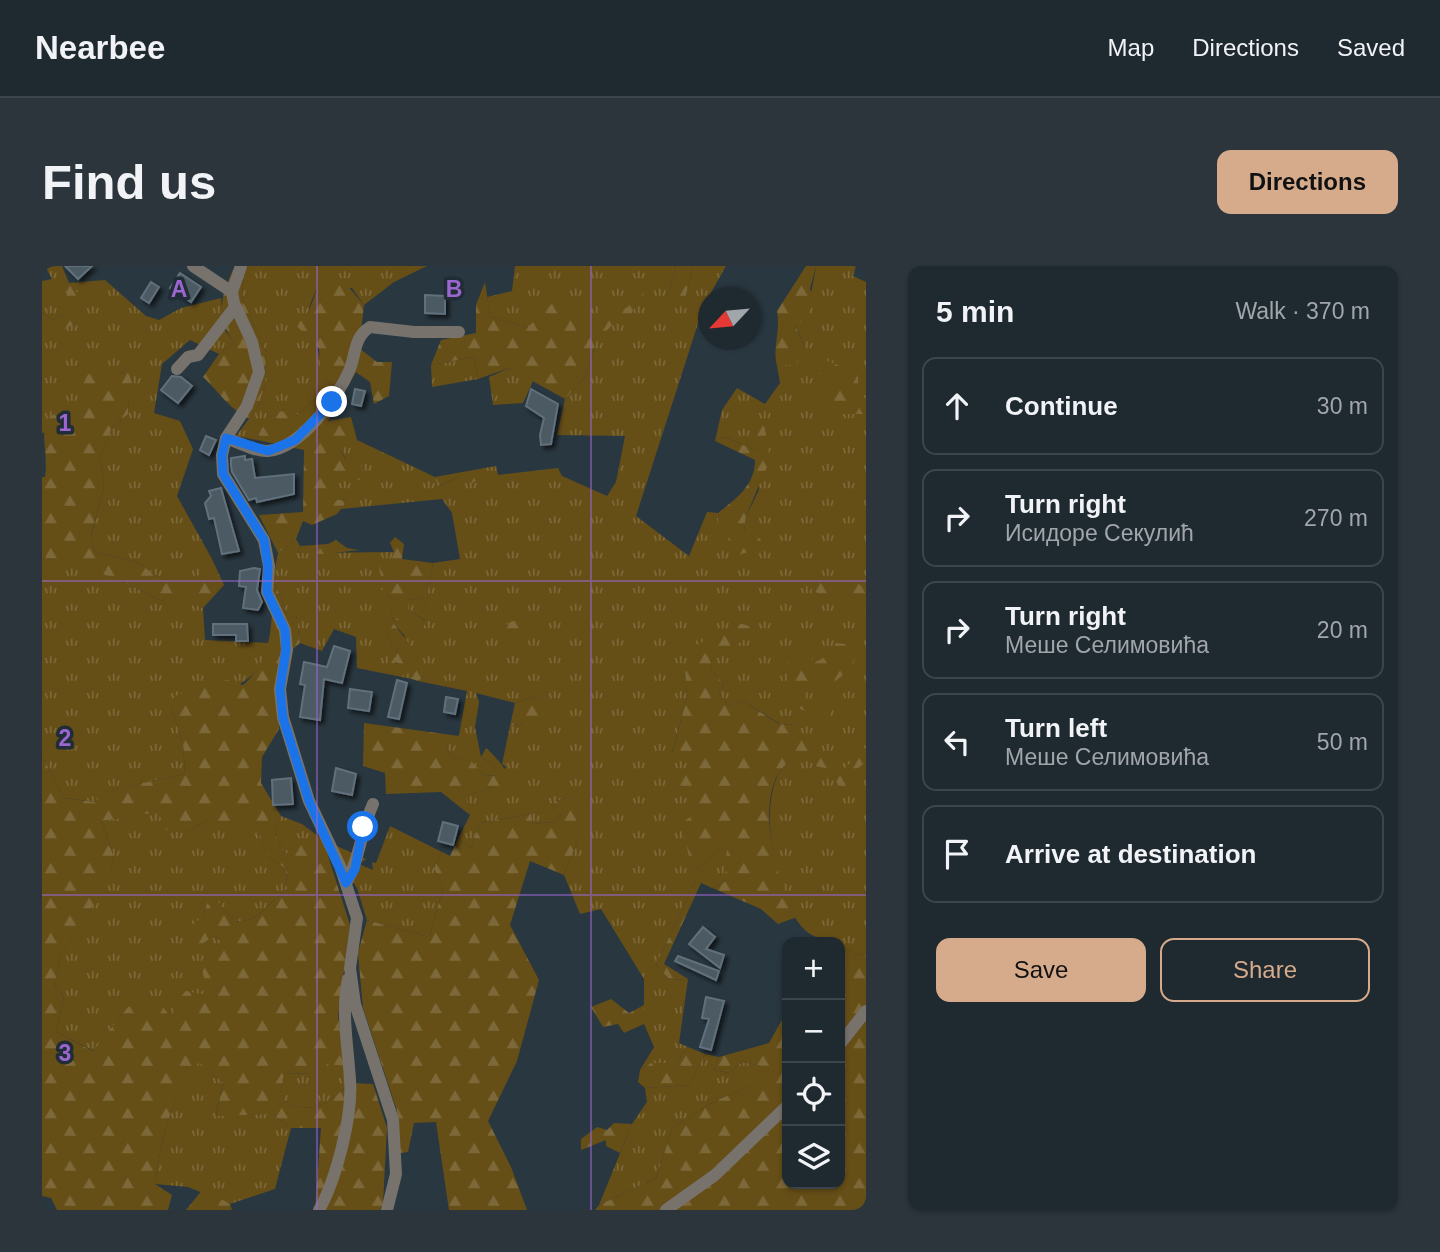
<!DOCTYPE html>
<meta charset="utf-8">
<style>
:root{--surface:#1f2930;--page:#2c353c;--text:#f1f3f6;--muted:#a1a6ab;--line:#3c454c;--accent:#d6ab8b}
body{margin:0;font-family:Helvetica,sans-serif;background:var(--page);color:var(--text)}
.controls{position:absolute;right:21px;bottom:21px;display:grid;overflow:hidden;border-radius:14px;box-shadow:0 2px 5px #0004}
.controls button{width:63px;height:63px;display:grid;place-items:center;padding:0;border:0;border-bottom:2px solid var(--line);background:var(--surface);color:var(--text);font:35px sans-serif}
.compass{position:absolute;left:656px;top:21px;width:63px;height:63px;border-radius:50%;background:var(--surface);box-shadow:0 2px 5px #0004;rotate:244deg}
.stop{position:absolute;width:21px;height:21px;margin:-16px;border:5px solid #1a73e8;border-radius:50%;background:#fff}
.stop.end{background:#1a73e8;border-color:#fff;box-shadow:0 2px 7px #0008}
.list{margin:0;padding:0;list-style:none}
h2{display:flex;justify-content:space-between;align-items:center;height:91px;margin:0;padding:0 28px;font-size:30px}
h2 small{font-size:23px;font-weight:400;color:var(--muted)}
.list li{display:grid;grid-template-columns:46px 1fr auto;gap:21px;align-items:center;box-sizing:border-box;height:98px;margin:0 14px 14px;padding:0 14px;border:2px solid var(--line);border-radius:14px}
.list b{display:block;font-size:26px;white-space:nowrap}
.list p{margin:0;font-size:23px;white-space:nowrap;color:var(--muted)}
.list em{font-size:23px;font-style:normal;color:var(--muted)}
.actions{display:flex;gap:14px;padding:21px 28px}
.actions a{flex:1;padding:16px 0;border:2px solid var(--accent);border-radius:14px;text-align:center;font-size:24px;color:var(--accent)}
.actions .main{background:var(--accent);color:#111}
.icon{flex:none;width:38px;height:38px;fill:none;stroke:currentColor;stroke-width:2;stroke-linecap:round;stroke-linejoin:round}
.map{position:relative;flex:none;width:824px;height:944px;overflow:hidden;border-radius:14px}
header{display:flex;align-items:center;gap:42px;box-sizing:border-box;height:98px;padding:0 35px;background:var(--surface);border-bottom:2px solid var(--line)}
header strong{font-size:33px}
nav{display:flex;gap:38px;margin-inline-start:auto;font-size:24px}
.intro{display:flex;align-items:center;justify-content:space-between;box-sizing:border-box;height:168px;padding:0 42px}
h1{margin:0;font-size:49px}
.button{padding:18px 32px;border-radius:14px;background:var(--accent);color:#111;font-size:24px;font-weight:700}
main{display:flex;gap:42px;padding:0 42px}
aside{flex:1;background:var(--surface);border-radius:14px;box-shadow:0 2px 5px #0004}
.map>svg:first-child{display:block}
</style>
<header>
<strong>Nearbee</strong>
<nav><a>Map</a><a>Directions</a><a>Saved</a></nav>
</header>
<div class="intro"><h1>Find us</h1><a class="button">Directions</a></div>
<main>
<div class="map">
<svg width="824" height="944" viewBox="0 0 824 944">
<defs>
<pattern id="grass-tufts" width="24" height="20" patternUnits="userSpaceOnUse" patternTransform="scale(1.75)"><rect width="24" height="20" fill="#664e17"/><path d="M3 7l-1-3M5 7V3M7 7l1-3M15 17l-1-3M17 17v-4M19 17l1-3" fill="none" stroke="#7c6839"/></pattern>
<pattern id="forest-firs" width="22" height="20" patternUnits="userSpaceOnUse" patternTransform="scale(1.75)"><rect width="22" height="20" fill="#664e17"/><path d="M5 1l3.5 6h-7zM16 11l3.5 6h-7z" fill="#7c6839"/></pattern>
<filter id="shadow"><feDropShadow dx="3.5" dy="3.5" stdDeviation="2" flood-color="#0009"/></filter>
</defs>
<rect width="100%" height="100%" fill="#293740"/>
<path fill="url(#grass-tufts)" d="M3,0h17l7,17 36,-3 41,36 13,4 22,-12 40,-10 3,31 10,14 -15,11 -29,-14 -28,24 -8,49 26,8 13,28 -16,47 35,63 -22,29 -35,-13 -16,-12 -44,-11 -4,-16 13,-49 -4,-31 12,-28 16,-14 2,-50 -55,59 -33,10v-109l14,9 18,-9 -11,-9 -11,5 -10,-8v-31l10,-2z
M206,0h179l-33,16 -30,23 -12,-17 -34,-2c-3,7 -9,18 -9,26 0,13 15,62 21,74l-35,31 -34,12 -4,11 -21,-4 22,-29 7,-22 1,-33 -24,-55 3,-28z
M473,0h161l-9,31 18,2 8,-33h33l-22,39 -68,211 53,40 18,-44 11,1 1,12 25,7 2,-16 13,-26 -2,-39 -32,-14 -10,4 7,-31 15,-22 28,16 15,-21 -3,-17 20,-3 7,-16 -8,-22 11,-8 9,-51h40l-3,10 13,6v675l-26,-10v-5c-11,0 -27,-4 -35,-12 -30,-28 -51,-136 -19,-166 5,-5 14,-6 20,-8l10,10 -21,-41 -15,-1 -37,-23 -15,5 -10,-14 6,-8 -14,-15 2,-9 -27,10 2,27 -15,56h19l12,55 -10,64 37,-31 1,38 -19,9 -15,-10 -41,87 14,15 18,-1 -9,64 9,4 -12,16h-25l-11,7 14,-23 -10,-23v-45l-43,-70 -21,5 -16,-39 15,-38 -8,-40 -16,4 -2,10 10,1 -9,10 -21,2 -2,-10 -51,9 -9,25 -13,-9 12,-24 -5,-19 27,-9 14,-20 -4,-3 8,-38 14,-3 18,-28 -27,8 -39,-10 3,9 -4,25 6,30 13,9 3,10 -13,-1 -14,-14 -20,-5 -4,-9 13,-12 8,-44 -49,-10 8,-6 -25,-15 4,-24 -11,-12 -4,-14 -3,23 5,12 5,1 -1,11 -8,10 8,-5 16,8v9l-55,-11 -1,-31 -22,-8 -12,22 -22,-8 -5,-37 -8,8 -14,-36 5,-25 18,-14 4,7 -2,7 96,-1 -5,32 -11,10 1,4 17,-1 14,23 16,1 -18,-11v-10l13,-2 4,9 8,-44 27,-4 -8,-46 -10,-14 -101,10 6,-8 -21,-3v-17l18,-2 3,-18 -7,-12 17,-9 78,37 4,9 20,-9 21,1 -1,-9 17,-3 2,9 60,-7 4,8 45,20 9,-14 9,-46 -68,-1 8,-36 22,-25 9,-32 -7,-9 -62,-5 -37,-12 -3,-19 25,-6z
M432,91l4,22 -46,8 -1,-22z
M467,102l24,13 -10,22 -30,2 -4,-28z
M0,291c44,8 81,23 120,44l12,-8 29,15 2,32 63,3c-6,47 -58,52 -97,65l12,35 2,31 -79,17 -10,11 -32,-4 -22,-42z
M117,545l27,22 24,-15 43,-4 15,42 18,13 1,20 -34,30 -17,3 -25,-27 -9,22 12,19 9,6 -15,53 -33,28 -47,-16 -34,44 -38,-19 8,-36 -9,-9 5,-30 48,-77 6,-22 -12,-37z
M239,550l21,8 21,16 43,19 -7,5 14,6 -1,-8 4,1 14,-37 52,26 -8,16 9,21 -14,48 -62,-17 -10,-32 -34,-48 -28,16 -12,-4 -9,-22z
M663,788l14,3 -5,13 15,3 13,-11 21,4 -8,19 -38,15 -44,27 -17,51 -57,27 33,-81 15,-22 -2,-14 44,-3z
M157,795l24,21 -7,33 55,-1 20,14 -16,61 -45,15 -42,-17 -33,-3c6,-43 16,-89 44,-123z
M285,797l19,3 2,17c-18,22 -36,32 -64,18l-3,-11 2,-17 30,1z"/>
<path fill="url(#forest-firs)" fill-rule="evenodd" d="M193,0h13l-3,3 -3,28 24,55 -1,33 -7,22 -8,12c-19,-8 -31,-27 -47,-42l16,-23 15,-11c-19,-27 -13,-50 1,-77z
M634,0h17l-8,33 -11,2 -7,-4z
M764,0h10l-6,23 5,9 -8,19 -11,9 8,21 -7,17 -20,2c-5,-19 4,-35 0,-55z
M299,12l23,27 -5,43 18,14h15l-3,34 -15,8 -4,-22 -14,-10 -28,49 23,-4 6,23 -17,10 7,11 16,6 -2,13 -35,1 1,17 20,3 -10,13 -25,11 -9,-4 -7,18 -18,14 -19,-38 44,-3 1,-62 -47,-10 4,-11 20,-18 14,6 35,-31 -10,-20 -1,-17 -25,-26 15,-12 9,-25z
M443,16l5,34 37,12 36,-35 26,40 12,-26 14,13 3,-9 10,-4 7,-13 9,-1 -13,21 -10,1 -25,27 -9,32 -22,25 -56,-31 -31,11 -4,-22 -43,8 10,-25 35,-7v-28z
M27,17l16,19 -11,22 -18,10 -14,-10v-12l10,8 11,-5z
M780,93l36,14v22l8,3v16h-33l-23,-16 25,-11 -13,-13h-12l2,-9z
M89,97l-3,51 -16,14 -12,28 4,31 -13,48 4,17 44,11 16,12 34,12 23,-28 12,26 -21,23 -29,-14 -12,7c-39,-21 -76,-35 -120,-44v-80h3c3,-20 -3,-35 0,-56l15,-11 15,12 11,-48 33,2z
M722,157l6,37 -24,56 -2,16 17,7 -6,11 -17,5 -10,-16 3,-7 -12,-6 -1,-13c19,-15 37,-28 37,-53l-40,-19 10,-4 32,14 -1,-24z
M437,203l2,9 -9,5 -13,-6 -21,9 -3,-9z
M353,271l9,7 -2,15 31,4 -8,45 -4,-10 -13,2v10l19,12 -5,6h-12v-8h-15l1,-23 -18,2v-5l10,-10 -7,-7 -3,-14 4,-5 8,7 4,-13 -4,-9z
M294,274l11,8 12,2 -34,4 -27,-1 2,-7 28,-2z
M786,310l3,7 18,-4 17,9v22l-11,1 -13,-16 -20,1 -19,-13z
M231,312l14,36 8,-9 5,38 -19,16 -2,70 -17,28 -1,26 20,33 -7,14 9,22 12,3 6,-11 22,-4 27,85 -12,91 8,50 -19,-2 -14,10 -29,-1 -3,17 3,11c28,14 46,4 64,-18l25,1 14,44 -4,75 -3,7h-65l6,-82h-30l-20,-14 -55,2 7,-34 -24,-20c-28,33 -38,79 -44,122l17,11 -4,15h-111l-6,-12 -9,-2v-440l22,42 31,4 10,-11 80,-17 -2,-31 -12,-35 6,-13 50,-15 16,5c33,-29 28,-66 30,-107zM116,546l8,18 20,3 24,-15 22,14 21,-17 15,41 18,13 1,20 -34,30 -17,3 -25,-28 -9,23 -13,11 8,19 17,-11 8,6 -21,20 6,33 -21,-4 -13,14 1,16 -16,-20 -30,6 -35,44 -37,-19 8,-36 -9,-9 5,-30 48,-76 6,-23 -12,-37z
M348,344l4,14 17,22 -1,7 -8,7 8,5h14l2,10 -8,6 -6,-2 -1,-9 -15,-8 -8,6v-10l8,-1 1,-11 -5,-1 -5,-12 -9,-2 -3,-13 5,-7z
M474,355l5,5 -2,6 -7,3 7,13 -8,6 -8,-4 -5,-15 12,-13z
M697,357l13,4 -2,9 -38,24 -2,9 14,15 -6,8 10,14 15,-5 36,23 16,1 12,19 30,18 -4,8 -17,-4 -10,-9c-6,1 -15,3 -20,7 -34,33 -9,118 11,153l-19,7 -17,-15 -60,-26 -37,81 24,15 -18,1 -14,-15 41,-87 10,-1 5,11 19,-9 -7,-12 5,-25 -36,30 -12,-48 21,-16 -26,-21 16,-22 -1,-12 -19,1 15,-57 -2,-27 4,-21z
M794,377l25,3c-16,33 -22,36 -56,47v9l12,7 13,-1 -1,12 -34,-13 -7,-16 -1,-28 20,-15 7,15 13,-7z
M500,429l6,22 -10,19 -16,2 2,-15 -14,3 5,-23z
M322,457l95,13 -13,11 4,9 21,5 13,14 12,1 -2,-10 -13,-9 5,-9c25,24 25,28 14,60l-7,-6 -1,-15 -26,9 4,19 -29,-23 -55,2 -1,-21 -22,-7z
M824,481v15l-17,13 11,9 -7,8 -15,-7 -3,-7z
M529,531l13,12 -5,28 -15,38 -34,-14 -20,64 29,55 -22,81 -29,60 23,46 16,43h-78l-13,-88 -22,1 -6,29 -8,1 -3,-42 -34,-103 -5,-55 9,-33 62,17 14,-48 -9,-21 8,-16 8,4 8,-17 13,9 9,-25 51,-9 2,10 21,-2 8,-9 -9,-2 2,-10z
M798,681l26,10v253h-271l4,-5 57,-27 17,-51 44,-27 38,-15 7,-19 -20,-4 -13,11 -15,-3 5,-13 50,-14 18,-32v173h53z
M569,733l18,14 15,-8v19l-20,9 -6,-9 -15,3 -12,-20z
M646,781l17,7 -16,31 -44,3 -7,-6 2,-12 11,-7h25z
M572,857l18,1 -12,29 -14,-7v-6l-25,10v-11l16,-12 10,3z
M161,923l27,15 2,6h-46z"/>
<path fill="#4b5a64" stroke="#61707b" stroke-width="2" filter="url(#shadow)" d="M23,0h27l-14,13z
M138,7l21,14 -10,15 -21,-14z
M109,16l8,5 -10,16 -8,-5z
M383,29l20,1v18l-20,-1z
M130,110l9,1 11,9 -14,17 -17,-13z
M313,123l10,2 -4,15 -9,-2z
M489,123l27,15 -7,40 -10,1 -1,-10 4,-17 -18,-12z
M164,170l10,4 -7,15 -9,-5z
M203,190v4l7,-1 3,19 39,-4v20l-37,8 -1,-4 -7,2 -17,-28 -1,-7v-7z
M179,222l18,63 -17,3 -8,-36 -5,1 -4,-16 6,-7 -2,-5z
M212,302l6,1 -3,21 5,12 -4,8 -15,-2 3,-21 -7,-1 1,-15z
M171,358h34l1,17h-12v-6h-23z
M292,380l16,5 -8,32 -18,-4 -4,41 -20,-3 5,-32 -5,-1 4,-22 23,5z
M355,414l10,3 -8,36 -11,-2z
M308,423l22,3 -3,19 -21,-3z
M404,431l12,2 -3,15 -11,-2z
M294,502l20,6 -4,21 -20,-4z
M249,512l2,26 -20,1 -1,-25z
M401,556l15,4 -5,19 -15,-4z
M661,661l12,10 -9,12 18,6 -4,13 -31,-24z
M636,690l41,15 -3,9 -41,-19z
M664,731l18,4 -13,49 -11,-3 9,-28 -7,-1z"/>
<g fill="none" stroke-linecap="round" stroke-linejoin="round">
<path stroke="#77736c" stroke-width="12" d="M151,0l39,26
M199,0l-9,26 2,11 18,39 7,30 -12,34 -21,32 -4,17 1,19 41,66 5,26 -2,26 18,38 2,20 -7,39 3,28 26,84 31,65 17,52 -7,50 5,36 38,116 3,54 -9,36
M135,103l11,-12 10,-2 37,-48
M184,172c12,4 30,14 42,13 33,-3 70,-54 82,-82 6,-16 4,-32 20,-42l44,5h45
M304,617c14,-24 15,-53 27,-79
M798,778l26,-33
M277,944c17,-30 34,-95 31,-130 -2,-34 -9,-68 -2,-101
M624,944l49,-35 72,-69"/>
</g>
<g fill="none" stroke-linecap="round" stroke-linejoin="round">
<path stroke="#1a73e8" stroke-width="9" d="M290,136l-37,38 -27,11 -42,-13 -4,17 1,19 41,66 4,26 -1,26 18,38 1,20 -6,39 3,29 26,83 37,82 9,-14 8,-42"/>
</g>
<path fill="none" stroke="#9b66cf" stroke-width="2" stroke-opacity="0.55" d="M275,0v944M549,0v944M0,315h824M0,629h824"/>
<g font-size="23" text-anchor="middle" font-weight="bold" fill="#9b66cf" stroke="#202c36" stroke-width="7" stroke-linejoin="round" paint-order="stroke">
<text x="137" y="31">A</text>
<text x="412" y="31">B</text>
<text x="23" y="165">1</text>
<text x="23" y="480">2</text>
<text x="23" y="795">3</text>
</g>
</svg>
<div class="controls">
<button>+</button>
<button>−</button>
<button><svg class="icon" aria-label="locate" viewBox="0 0 24 24"><circle cx="12" cy="12" r="6"/><path d="M12 2v4M12 18v4M2 12h4M18 12h4"/></svg></button>
<button><svg class="icon" aria-label="layers" viewBox="0 0 24 24"><path d="M12 4l9 5-9 5-9-5zM3 14l9 5 9-5"/></svg></button>
</div>
<svg class="compass" viewBox="-18 -18 36 36"><path d="M0-13l5 13h-10z" fill="#e53935"/><path d="M0 13l5-13h-10z" fill="#a1a6ab"/></svg>
<div class="stop" style="left:321px;top:561px"></div>
<div class="stop end" style="left:290px;top:136px"></div>
</div>
<aside>
<h2>5 min<small>Walk · 370 m</small></h2>
<ul class="list">
<li><svg class="icon" aria-label="ahead" viewBox="0 0 24 24"><path d="M12 20V5M6 11l6-6 6 6"/></svg><div><b>Continue</b></div><em>30 m</em></li>
<li><svg class="icon" aria-label="right" viewBox="0 0 24 24"><path d="M7 20v-9h11M14 6l5 5-5 5"/></svg><div><b>Turn right</b><p>Исидоре Секулић</p></div><em>270 m</em></li>
<li><svg class="icon" aria-label="right" viewBox="0 0 24 24"><path d="M7 20v-9h11M14 6l5 5-5 5"/></svg><div><b>Turn right</b><p>Меше Селимовића</p></div><em>20 m</em></li>
<li><svg class="icon" aria-label="left" viewBox="0 0 24 24"><path d="M17 20v-9H6M10 6l-5 5 5 5"/></svg><div><b>Turn left</b><p>Меше Селимовића</p></div><em>50 m</em></li>
<li><svg class="icon" aria-label="arrive" viewBox="0 0 24 24"><path d="M6 21V4h12l-3 4 3 4H6"/></svg><div><b>Arrive at destination</b></div></li>
</ul>
<div class="actions"><a class="main">Save</a><a>Share</a></div>
</aside>
</main>
